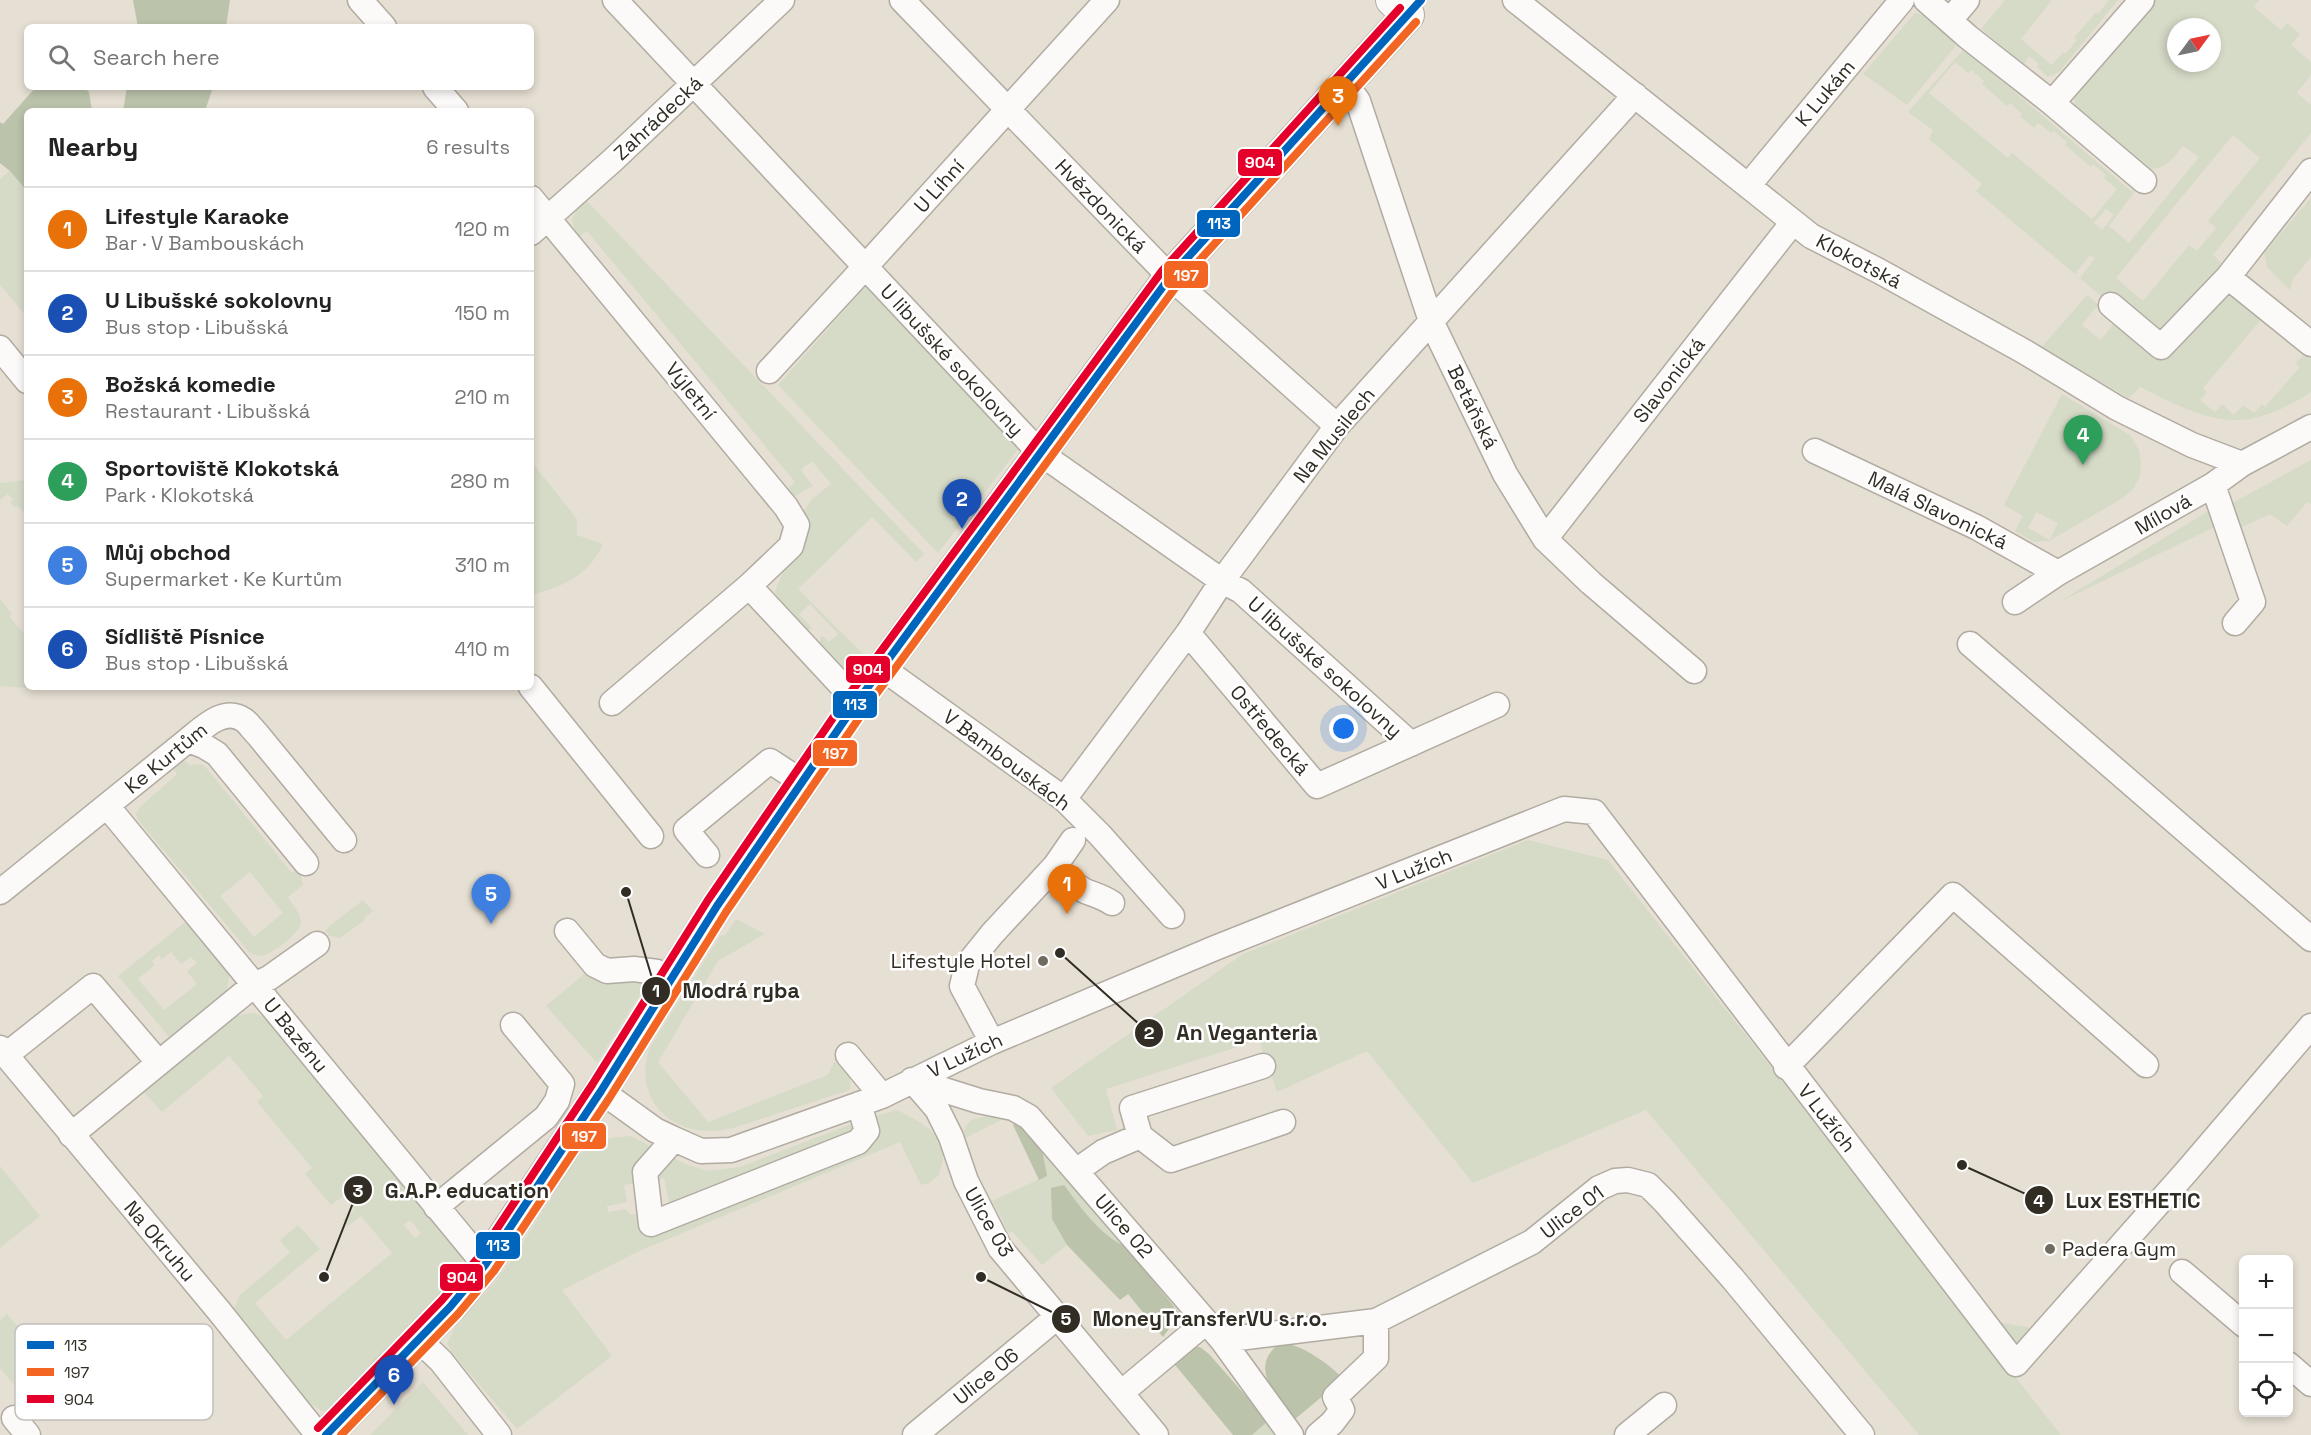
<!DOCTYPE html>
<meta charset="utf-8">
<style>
:root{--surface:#fff;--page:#f2f2f2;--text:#222;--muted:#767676;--line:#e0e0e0;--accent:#ea580c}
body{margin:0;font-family:"Space Grotesk",sans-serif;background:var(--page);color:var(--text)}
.controls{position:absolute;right:18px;bottom:18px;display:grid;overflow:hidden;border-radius:9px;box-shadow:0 3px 9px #0003}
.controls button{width:54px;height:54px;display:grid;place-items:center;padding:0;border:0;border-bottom:2px solid var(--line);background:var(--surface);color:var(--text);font:30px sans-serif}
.compass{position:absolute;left:2167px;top:18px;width:54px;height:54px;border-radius:50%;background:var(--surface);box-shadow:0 3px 9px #0003;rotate:57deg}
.you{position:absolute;left:1344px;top:729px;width:21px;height:21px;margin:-15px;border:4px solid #fff;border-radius:50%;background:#1a73e8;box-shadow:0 0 0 9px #1a73e833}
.badge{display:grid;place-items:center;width:39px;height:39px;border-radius:50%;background:var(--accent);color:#fff;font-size:20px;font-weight:700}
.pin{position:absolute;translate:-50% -50px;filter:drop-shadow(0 2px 3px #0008)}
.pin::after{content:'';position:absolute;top:32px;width:21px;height:18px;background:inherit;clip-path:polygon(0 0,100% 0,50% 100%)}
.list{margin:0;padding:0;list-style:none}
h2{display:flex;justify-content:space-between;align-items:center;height:78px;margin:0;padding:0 24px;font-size:26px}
h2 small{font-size:20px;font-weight:400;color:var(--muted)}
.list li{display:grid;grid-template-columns:39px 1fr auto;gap:18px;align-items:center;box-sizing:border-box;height:84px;padding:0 24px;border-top:2px solid var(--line)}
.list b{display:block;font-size:22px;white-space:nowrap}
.list p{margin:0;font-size:20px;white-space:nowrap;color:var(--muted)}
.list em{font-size:20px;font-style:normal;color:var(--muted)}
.icon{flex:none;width:33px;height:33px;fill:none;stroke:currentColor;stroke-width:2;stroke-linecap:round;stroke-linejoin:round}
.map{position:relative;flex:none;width:2311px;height:1435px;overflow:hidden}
.search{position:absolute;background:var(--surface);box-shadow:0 3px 9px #0003;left:24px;top:24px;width:510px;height:66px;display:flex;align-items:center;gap:15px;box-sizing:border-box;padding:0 21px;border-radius:9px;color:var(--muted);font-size:22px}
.panel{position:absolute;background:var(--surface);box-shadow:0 3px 9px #0003;left:24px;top:108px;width:510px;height:582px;border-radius:9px}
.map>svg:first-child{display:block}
</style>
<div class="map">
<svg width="2311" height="1435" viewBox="0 0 2311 1435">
<rect width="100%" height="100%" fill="#e6dfd3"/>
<path fill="#d6dbc8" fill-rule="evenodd" d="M2005,0h47l-31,39 31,26 11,-13 3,1 11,-13 -3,-2 22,-26 2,2 11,-14h9l-59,72 -11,5 -11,-10 2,-3 -10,-8 -5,9 -43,-36z
M2155,0h104l-5,7 27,23 6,-7 13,11 -9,11 20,17v13l-14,18 14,12v28l-98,122 41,38 57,59v40c-70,46 -102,29 -171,-5l-11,11 -88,-50 46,-53 11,9 5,-6 -23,-20 15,-20 -5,-3 -15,19 -99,-83 6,-7 -53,-45 4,-9 -25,-18 56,-63 167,142 3,-3 -1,6 -24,32 20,17 70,-86 -16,-11c-10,12 -16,23 -33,23l-76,-62 1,-11zM2176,27h36v36h-36zM1955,62l13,11 3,-3 13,11 -2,3 25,22 3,-3 12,11 -2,2 14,12 4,-5 13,10 3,-2 13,11 -2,3 26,22 2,-3 13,11 -2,3 13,11 -25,30 -80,-66 -4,5 -79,-65zM2233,135l27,23 -52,63 8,7 -19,23 -8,-6 -46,56 -27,-23 45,-55 -2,-1h3l18,-23 -1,-2 2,1zM2106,209l8,6 -12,15 -8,-7zM2096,307l19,15 -14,18 -19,-15zM2265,315l43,35 -12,13 4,4 -35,40 -3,-3 -8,9 -11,-8 -9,10 -12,-11 -7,8 -15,-12 7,-8 -4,-4z
M1915,13l7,2 33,27v5l-48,58 -44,-31z
M10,171l17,20v126l-27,-32v-106z
M2311,198v59l-18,22 -3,11 -23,-23 -3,-14z
M586,200l338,354 -8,8 -44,-45 -74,72 71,71 -8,12c-20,-1 -31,-12 -43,-26l3,-9 2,-1 6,6 9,-8 -28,-30 -11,10 14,15 -9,2 -23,-25 -6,-14 9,-23 18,-22 4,-15 -2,-21 7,-11 20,-16 -19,-23 -11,9 12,16 -18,10 -10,-5 10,-9 -208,-251 -10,7 -5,-18 7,-14z
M867,285l152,163 -81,105 -160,-168z
M2062,394l68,41 9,15 2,12 -1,14 -7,13 -10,9 -74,43 -15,1 -19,-11 8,-15 -19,-11zM2036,512l22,11 -8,17 -22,-12z
M2311,460v44l-4,-2 -20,24 -17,-12 -28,13 -8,-8 -5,-14z
M531,461l46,58v16l26,9c-14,31 -40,43 -72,51z
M25,480l2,3v28l-3,2 -6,-7 -3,2 -5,-6 3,-2 -5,-6 -8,6v-17z
M2215,507l4,18 -160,77z
M0,599l12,15 -3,2 18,21v50h18l-2,2 -43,-3z
M181,758l10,8 5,-2 8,1 88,108 7,-5 4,17 -15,12c4,7 13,17 13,25 1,10 -32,35 -42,34 -1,0 -8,-3 -9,-3l-111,-132 -3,-7 4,-7 37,-33 -6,-9zM250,872l33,41 -29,24 -34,-41z
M1528,840l80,20 453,575h-142l-273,-325 -173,73 -106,-132 -90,41 -18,-52 -153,49 11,41 -29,6 -37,-48 192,-134z
M363,900l10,11 -9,7 1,2 -25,18 -10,-2 -5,-5 10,-10h1z
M736,919l29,15 -47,27 -60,101 50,60 120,-47 6,-13c16,6 17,11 16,28l-117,38c-52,14 -102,-22 -84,-79l71,-113 5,-1z
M188,920l38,46 3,12 -3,15 -56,45 -52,-62zM171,952l10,12 10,-7 6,6 -10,8 10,13 -33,26 -26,-31 17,-14 -3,-4 7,-6 3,4z
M589,970l53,11 3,5 -48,77 -51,-57z
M253,1013l11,4 9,7 185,224 6,17 -6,17 -122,127 -14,2 -16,-10 -66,-82 -6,-10 6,-14 50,-42 -10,-13 18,-15 22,24 -65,54 31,37 106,-87 -31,-37 -13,10 -5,-6 12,-10 -12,-14 -12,9 -26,-31 7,-6 -55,-66 6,-6 -34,-40 -67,56 -19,-21 89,-74zM410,1220l11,13 -6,5 -11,-13z
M897,1110c18,9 47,22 46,47 0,6 -3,13 -5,19l-9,7 -8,2 -21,-43 -263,110 -75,38 50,66 -95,73 -65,-76 -5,-10 8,-16 41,-46 21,-29 57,-91 15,-15 22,-8 20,-2 56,29 22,6 31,-4 127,-49zM664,1178l6,30 -39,7 -5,-6 -18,3 -1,-6 20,-4 -3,-17z
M992,1116l13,2 -40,20c-3,-19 12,-21 27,-22z
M1041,1144l85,103c-27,-13 -45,-39 -63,-62l-11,34 15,26 -25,20 -30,-34 -3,2 -17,-32 54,-25z
M0,1166l40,50 -40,32z
M7,1314l64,76 -31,26 -40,-48v-48z
M1997,1322l31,5 3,8 -2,7 -15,4z
M423,1382l45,53h-98z
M1268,1421l12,14h-28z"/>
<path fill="#bbc3ab" d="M133,0h97l-4,27h-88z
M36,87h47l6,5 3,19h-65v80l-17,-20 -10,-8v-41l3,2z
M127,87h86l-8,24 -37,-2 -45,2z
M1018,1121l23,23 6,32 -8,4 -26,-55z
M1064,1185c17,23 35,49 62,62l54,67 -17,23 -35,-43 -8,6 -53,-55 -15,-26 -1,-31z
M1280,1343c19,-1 51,22 63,36l-49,41c-17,-24 -47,-52 -14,-77z
M1194,1347h6l9,7 59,67 -16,14h-19l-62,-75z"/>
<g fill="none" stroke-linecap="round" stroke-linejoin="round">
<g stroke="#b1aba2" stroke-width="27">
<path id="minor" d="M360,0l24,27
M615,0l425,453 182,128 19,10 170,153
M902,0l268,277 167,149
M1515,0l296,236 68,35 146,81 92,56 75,37 50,19
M1926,0l42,37 84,66 92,78
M1950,20l17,-20
M1345,83l13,18 73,220 74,153 40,65 46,44 103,88
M435,87l21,24
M2052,103l90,-103
M1748,186l154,-186
M531,198l255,309 11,18 -6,21 -42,40 -137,117
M531,233l82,-73 169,-160
M2228,277l83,67
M2111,305l50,42 67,-70 83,-106
M0,348l27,33
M769,371l96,-104 242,-267
M1815,451l161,76 82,46
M2213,485l40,117 -18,21
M1545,539l248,-317
M749,586l108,116
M2015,602l43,-29 155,-88 29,-21 69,-37
M1188,633l129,153 180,-81
M1970,644l341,295
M882,668l182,131 36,36 72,81
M531,687l120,149
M188,740l16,6 13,8 89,109
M1064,799l124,-166 34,-52 115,-155 298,-331
M107,806l378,459
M707,855l-21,-25 84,-69 32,21
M1055,866c9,9 18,19 30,25 10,4 18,6 27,12
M0,892l188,-152c15,-12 36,-34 56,-20 5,4 9,10 14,15l86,105
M567,931l28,34 12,6 27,-2 23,3 14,7
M992,1042l-30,-56 5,-21 25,-31 63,-68 18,-26
M0,1048l219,263 99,124
M6,1055l87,-69 66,77
M848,1055l34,41
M1263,1066l-131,42 8,28 31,24 112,-38
M1786,1067l167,-172 193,170
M912,1080l67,21 34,7 16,9 193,223 69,95
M912,1080l25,29 14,28 15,44 34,67 156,187
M601,1091l54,39 19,9 27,12 30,-1 151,-54 110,-54 223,-94 349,-139 30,3 422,552 171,-193 124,-145
M71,1135l183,-150 15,-7 48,-34
M674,1139l-29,33 6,52 207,-82 9,-11 -8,-27
M1076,1171l27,-19 37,-16
M436,1207l110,-90 11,-16 5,-17 -49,-59
M2182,1272l62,53
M418,1339l23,22 58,74
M1222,1340l154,-19 156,-79 67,-54 16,-7 13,-1 20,5 17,17 68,77 129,156
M2288,1364l23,20
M1121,1393l85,-71
M14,1418l14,17
M915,1435l142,-118
M1318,1435l14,-12 10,-13 -7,-13 41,-39v-37
M1627,1435l37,-30"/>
</g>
<g stroke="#b1aba2" stroke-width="34">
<path id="major" d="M326,1435l124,-128 35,-42 116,-174 116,-185 140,-204 313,-425 238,-262 -16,-15"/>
</g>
<use href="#minor" stroke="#fbfaf8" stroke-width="24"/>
<use href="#major" stroke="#fbfaf8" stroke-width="32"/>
<g stroke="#fff" stroke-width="12">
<path id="bus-1" d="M326,1435l124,-128 35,-42 116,-174 116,-185 140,-204 313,-425 251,-277"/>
</g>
<g stroke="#fff" stroke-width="12">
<path id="bus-2" d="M341,1435l117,-121 36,-43 116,-174 116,-185 140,-204 312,-424 238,-262"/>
</g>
<g stroke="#fff" stroke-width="12">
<path id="bus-3" d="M318,1428l124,-128 35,-41 115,-174 116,-185 140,-204 314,-425 238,-263"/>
</g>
<use href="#bus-1" stroke="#0065bd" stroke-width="8"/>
<use href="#bus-2" stroke="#f26522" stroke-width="8"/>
<use href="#bus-3" stroke="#e4002b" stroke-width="8"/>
</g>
<g fill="#706b61" stroke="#fff" stroke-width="2">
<circle cx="1043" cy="961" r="6"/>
<circle cx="2050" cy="1249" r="6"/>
</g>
<g text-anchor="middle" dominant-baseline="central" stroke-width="5" stroke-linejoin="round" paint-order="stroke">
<g font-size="20" fill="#312d24" stroke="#fff">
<text transform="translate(1825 93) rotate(-50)">K Lukám</text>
<text transform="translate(658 118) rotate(-43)">Zahrádecká</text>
<text transform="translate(939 186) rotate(-48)">U Líhní</text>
<text transform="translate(1101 206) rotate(46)">Hvězdonická</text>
<text transform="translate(1859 261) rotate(28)">Klokotská</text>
<text transform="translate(952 360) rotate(47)">U libušské sokolovny</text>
<text transform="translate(1669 380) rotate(-52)">Slavonická</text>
<text transform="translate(691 391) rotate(51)">Výletní</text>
<text transform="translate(1473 407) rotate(64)">Betáňská</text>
<text transform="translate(1334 435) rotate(-51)">Na Musilech</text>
<text transform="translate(1938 510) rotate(26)">Malá Slavonická</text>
<text transform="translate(2163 514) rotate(-30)">Mílová</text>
<text transform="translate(1325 667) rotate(42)">U libušské sokolovny</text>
<text transform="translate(1270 730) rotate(50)">Ostředecká</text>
<text transform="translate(166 758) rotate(-39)">Ke Kurtům</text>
<text transform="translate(1007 760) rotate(37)">V Bambouskách</text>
<text transform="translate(1414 869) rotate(-22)">V Lužích</text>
<text transform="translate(296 1035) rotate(51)">U Bazénu</text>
<text transform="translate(965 1055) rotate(-25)">V Lužích</text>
<text transform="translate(1827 1118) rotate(52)">V Lužích</text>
<text transform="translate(1572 1212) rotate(-37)">Ulice 01</text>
<text transform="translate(989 1222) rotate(60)">Ulice 03</text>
<text transform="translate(1124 1226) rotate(49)">Ulice 02</text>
<text transform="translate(160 1241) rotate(50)">Na Okruhu</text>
<text transform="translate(986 1376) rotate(-39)">Ulice 06</text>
</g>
<g font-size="20" fill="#312d24" stroke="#fff" text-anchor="end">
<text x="1031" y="961">Lifestyle Hotel</text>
<text x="2062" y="1249" text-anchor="start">Padera Gym</text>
</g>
</g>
<rect x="15" y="1324" width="198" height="96" rx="9" fill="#fff" stroke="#c1c0bd" stroke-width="1.5"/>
<rect x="27" y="1341" width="27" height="8" fill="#0065bd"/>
<rect x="27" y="1368" width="27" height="8" fill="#f26522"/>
<rect x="27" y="1395" width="27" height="8" fill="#e4002b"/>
<g font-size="16" fill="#312d24">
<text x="64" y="1351">113</text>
<text x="64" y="1378">197</text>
<text x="64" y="1405">904</text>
</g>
<path fill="none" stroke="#312d24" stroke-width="2" d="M626 892L656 991M1060 953L1149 1033M324 1277L358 1190M1962 1165L2039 1200M981 1277L1066 1319"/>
<g fill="#312d24" stroke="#fff" stroke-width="2">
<circle cx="626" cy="892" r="6"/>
<circle cx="1060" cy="953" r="6"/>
<circle cx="324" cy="1277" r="6"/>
<circle cx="1962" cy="1165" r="6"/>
<circle cx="981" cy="1277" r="6"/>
<circle cx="656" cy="991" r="15"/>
<circle cx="1149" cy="1033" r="15"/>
<circle cx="358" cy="1190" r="15"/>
<circle cx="2039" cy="1200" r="15"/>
<circle cx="1066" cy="1319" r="15"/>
</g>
<g font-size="18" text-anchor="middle" font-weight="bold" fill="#fff">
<text x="656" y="997">1</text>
<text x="1149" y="1039">2</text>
<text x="358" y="1197">3</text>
<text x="2039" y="1207">4</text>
<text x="1066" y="1325">5</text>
</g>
<g font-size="21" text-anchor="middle" font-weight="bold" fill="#312d24" stroke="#fff" stroke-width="5" stroke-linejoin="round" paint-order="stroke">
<text x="741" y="998">Modrá ryba</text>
<text x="1247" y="1040">An Veganteria</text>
<text x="467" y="1198">G.A.P. education</text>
<text x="2133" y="1208">Lux ESTHETIC</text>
<text x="1210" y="1326">MoneyTransferVU s.r.o.</text>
</g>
<g stroke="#fff" stroke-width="2">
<rect x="1237" y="148" width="46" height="29" rx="6" fill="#e4002b"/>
<rect x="1196" y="209" width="45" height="29" rx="6" fill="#0065bd"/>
<rect x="1163" y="260" width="46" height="29" rx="6" fill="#f26522"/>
<rect x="845" y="655" width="46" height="29" rx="6" fill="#e4002b"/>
<rect x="832" y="690" width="46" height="29" rx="6" fill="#0065bd"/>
<rect x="812" y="739" width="46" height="28" rx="6" fill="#f26522"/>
<rect x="561" y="1122" width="46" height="28" rx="6" fill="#f26522"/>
<rect x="475" y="1231" width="46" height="29" rx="6" fill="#0065bd"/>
<rect x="439" y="1263" width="45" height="29" rx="6" fill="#e4002b"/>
</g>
<g font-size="16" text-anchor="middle" font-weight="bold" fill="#fff">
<text x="1260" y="168">904</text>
<text x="1219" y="229">113</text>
<text x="1186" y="281">197</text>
<text x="868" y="675">904</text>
<text x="855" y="710">113</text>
<text x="835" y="759">197</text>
<text x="584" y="1142">197</text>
<text x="498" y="1251">113</text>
<text x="462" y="1283">904</text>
</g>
</svg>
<div class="controls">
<button>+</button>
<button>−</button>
<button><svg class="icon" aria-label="locate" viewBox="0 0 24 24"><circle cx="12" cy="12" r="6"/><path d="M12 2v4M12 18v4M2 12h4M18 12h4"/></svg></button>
</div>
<svg class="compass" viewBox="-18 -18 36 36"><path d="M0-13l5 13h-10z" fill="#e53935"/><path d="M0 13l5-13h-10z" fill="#767676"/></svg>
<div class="you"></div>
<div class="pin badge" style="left:1067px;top:914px;background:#e8710a">1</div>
<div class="pin badge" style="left:962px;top:529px;background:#1a4fb4">2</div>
<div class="pin badge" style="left:1338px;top:126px;background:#e8710a">3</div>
<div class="pin badge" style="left:2083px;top:465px;background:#2e9e5b">4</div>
<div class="pin badge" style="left:491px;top:924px;background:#3f7fe0">5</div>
<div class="pin badge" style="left:394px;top:1405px;background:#1a4fb4">6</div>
<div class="search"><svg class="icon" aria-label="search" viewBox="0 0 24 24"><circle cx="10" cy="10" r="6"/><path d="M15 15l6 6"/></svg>Search here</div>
<section class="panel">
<h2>Nearby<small>6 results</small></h2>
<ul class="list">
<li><span class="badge" style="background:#e8710a">1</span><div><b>Lifestyle Karaoke</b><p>Bar · V Bambouskách</p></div><em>120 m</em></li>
<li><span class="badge" style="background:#1a4fb4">2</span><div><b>U Libušské sokolovny</b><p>Bus stop · Libušská</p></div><em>150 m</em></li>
<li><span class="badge" style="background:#e8710a">3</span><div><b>Božská komedie</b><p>Restaurant · Libušská</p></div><em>210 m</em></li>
<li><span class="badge" style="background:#2e9e5b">4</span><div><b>Sportoviště Klokotská</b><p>Park · Klokotská</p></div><em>280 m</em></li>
<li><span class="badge" style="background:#3f7fe0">5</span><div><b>Můj obchod</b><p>Supermarket · Ke Kurtům</p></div><em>310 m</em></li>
<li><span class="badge" style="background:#1a4fb4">6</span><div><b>Sídliště Písnice</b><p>Bus stop · Libušská</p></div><em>410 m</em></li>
</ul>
</section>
</div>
